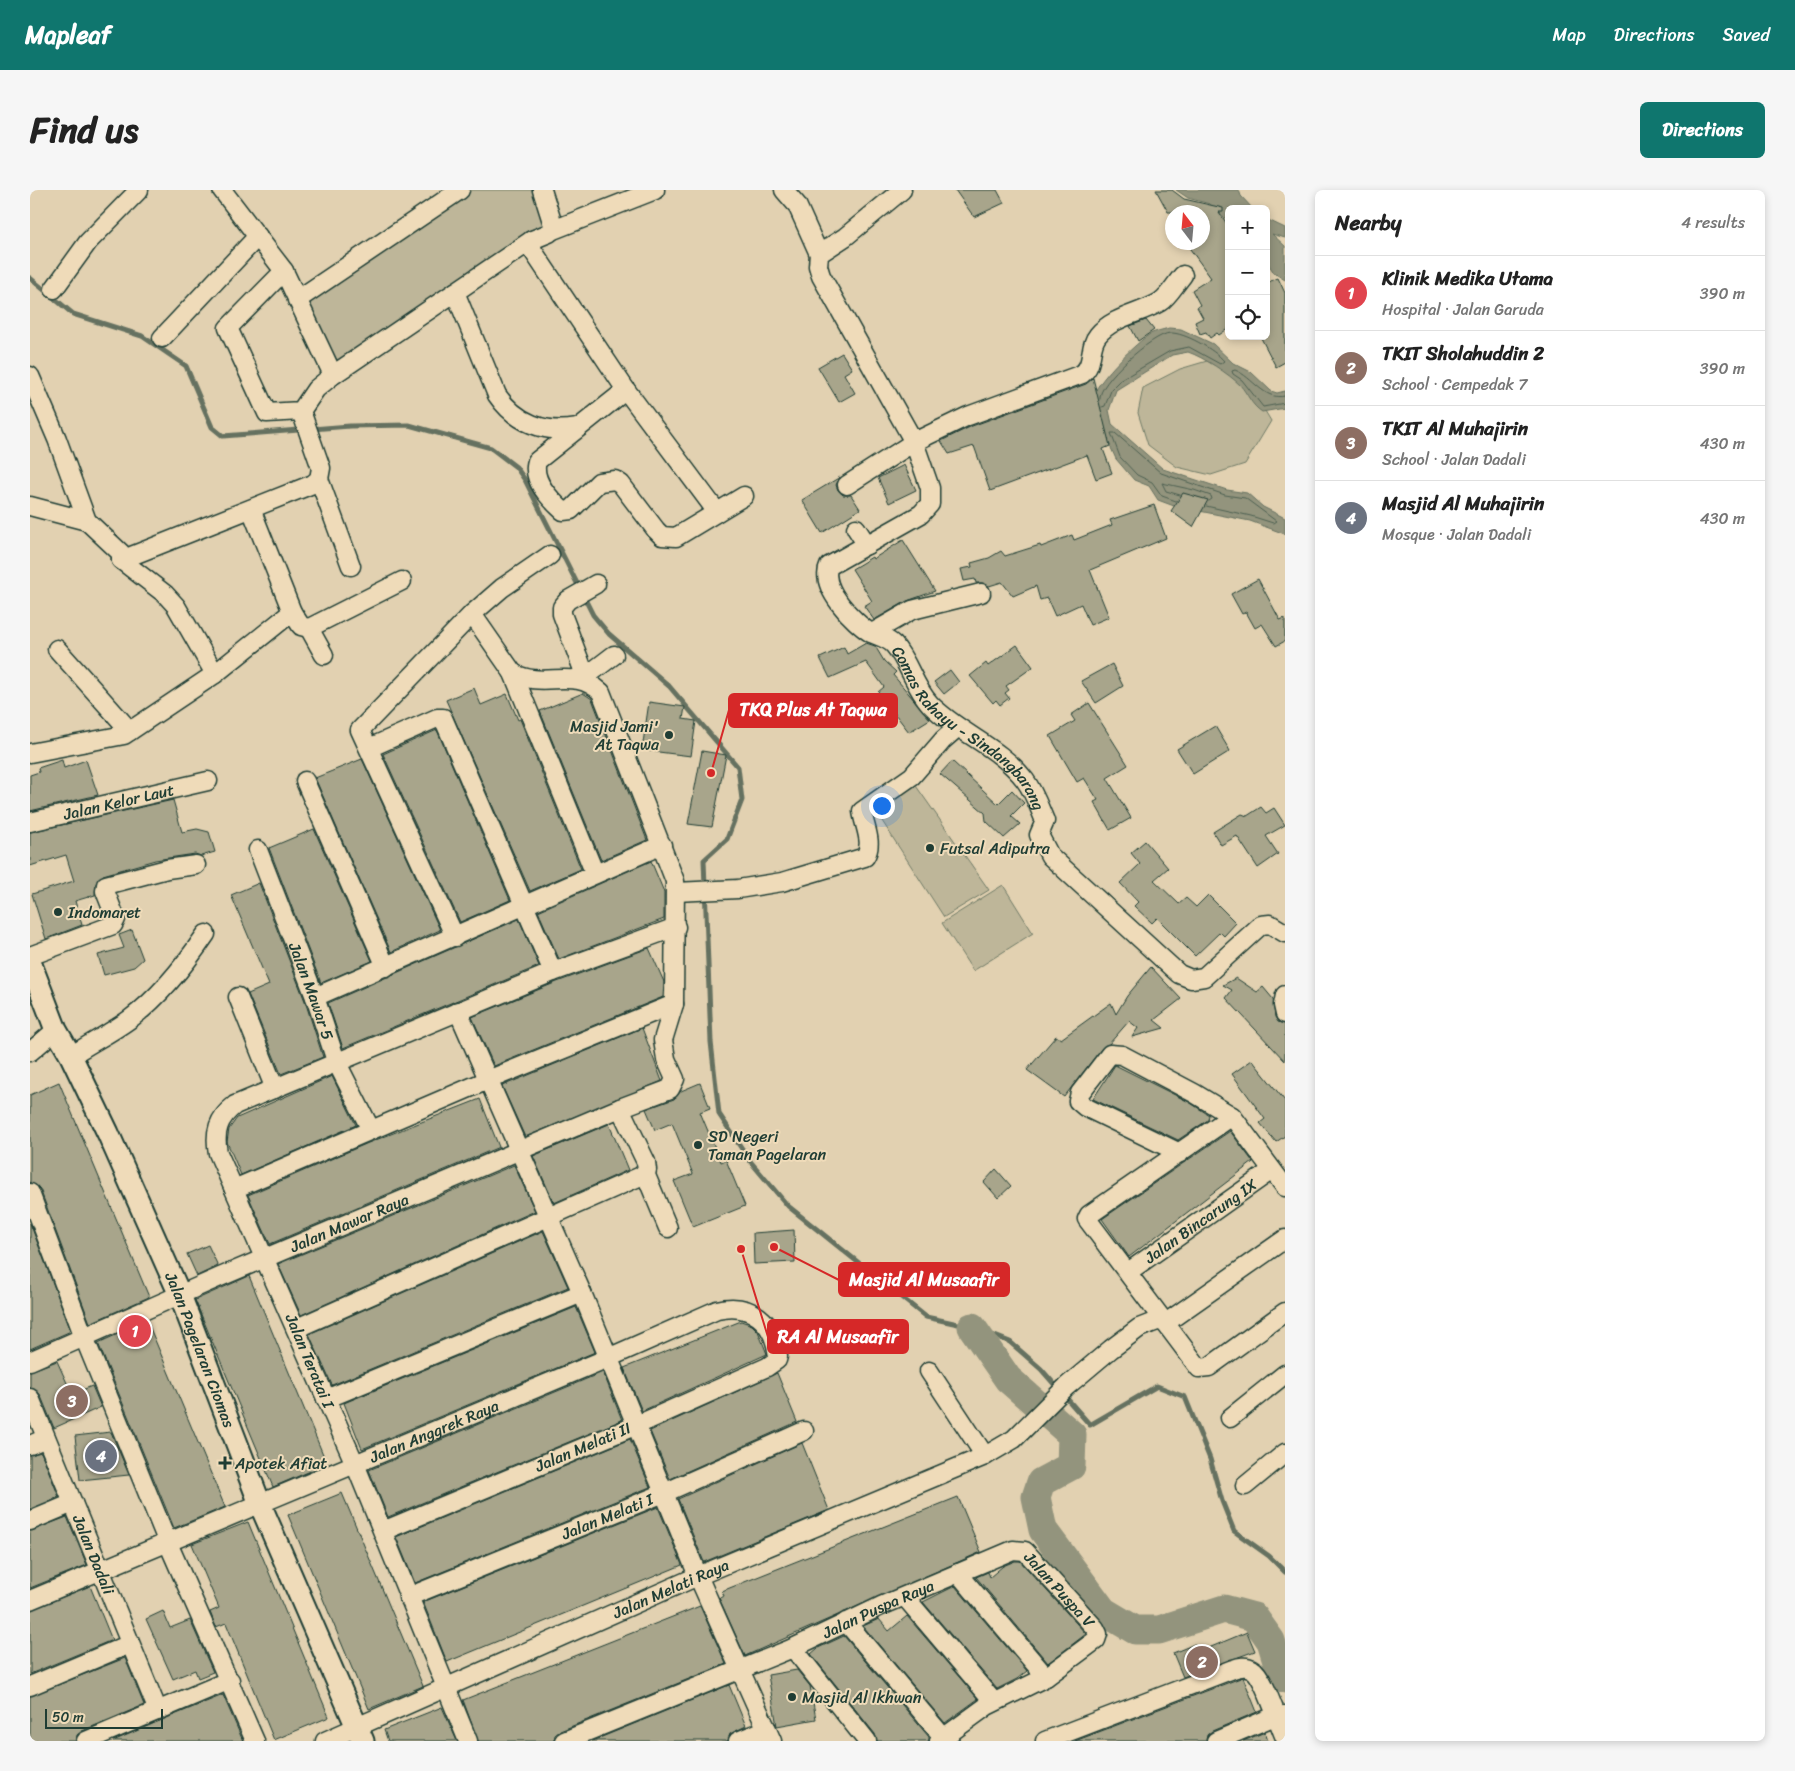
<!DOCTYPE html>
<meta charset="utf-8">
<style>
:root{--surface:#fff;--page:#f6f6f6;--text:#222;--muted:#767676;--line:#e0e0e0;--accent:#0f766e}
body{margin:0;font-family:Sriracha,sans-serif;background:var(--page);color:var(--text)}
.controls{position:absolute;right:15px;top:15px;display:grid;overflow:hidden;border-radius:8px;box-shadow:0 2px 8px #0003}
.controls button{width:45px;height:45px;display:grid;place-items:center;padding:0;border:0;border-bottom:1px solid var(--line);background:var(--surface);color:var(--text);font:25px sans-serif}
.compass{position:absolute;left:1135px;top:15px;width:45px;height:45px;border-radius:50%;background:var(--surface);box-shadow:0 2px 8px #0003;rotate:344deg}
.scale{position:absolute;left:15px;bottom:12px;width:118px;box-sizing:border-box;padding-left:5px;border:2px solid #1f3d34;border-top:0;font-size:14px;line-height:18px;white-space:nowrap;color:#1f3d34;-webkit-text-stroke:4px #efdbb9;paint-order:stroke}
.you{position:absolute;left:851px;top:615px;width:18px;height:18px;margin:-12px;border:4px solid #fff;border-radius:50%;background:#1a73e8;box-shadow:0 0 0 8px #1a73e833}
.badge{display:grid;place-items:center;width:32px;height:32px;border-radius:50%;background:var(--accent);color:#fff;font-size:16px;font-weight:700}
.pin{position:absolute;translate:-50% -50%;border:2px solid #fff;box-shadow:0 1px 5px #0006}
.list{margin:0;padding:0;list-style:none}
h2{display:flex;justify-content:space-between;align-items:center;height:65px;margin:0;padding:0 20px;font-size:21px}
h2 small{font-size:16px;font-weight:400;color:var(--muted)}
.list li{display:grid;grid-template-columns:32px 1fr auto;gap:15px;align-items:center;box-sizing:border-box;height:75px;padding:0 20px;border-top:1px solid var(--line)}
.list b{display:block;font-size:19px;white-space:nowrap}
.list p{margin:0;font-size:16px;white-space:nowrap;color:var(--muted)}
.list em{font-size:16px;font-style:normal;color:var(--muted)}
.icon{flex:none;width:28px;height:28px;fill:none;stroke:currentColor;stroke-width:2;stroke-linecap:round;stroke-linejoin:round}
.map{position:relative;flex:none;width:1255px;height:1551px;overflow:hidden;border-radius:8px}
header{display:flex;align-items:center;gap:30px;box-sizing:border-box;height:70px;padding:0 25px;background:var(--accent);color:#fff}
header strong{font-size:24px}
nav{display:flex;gap:28px;margin-inline-start:auto;font-size:18px}
.intro{display:flex;align-items:center;justify-content:space-between;box-sizing:border-box;height:120px;padding:0 30px}
h1{margin:0;font-size:35px}
.button{padding:12px 22px;border-radius:8px;background:var(--accent);color:#fff;font-size:18px;font-weight:700}
main{display:flex;gap:30px;padding:0 30px}
aside{flex:1;background:var(--surface);border-radius:8px;box-shadow:0 2px 8px #0003}
.map>svg:first-child{display:block}
</style>
<header>
<strong>Mapleaf</strong>
<nav><a>Map</a><a>Directions</a><a>Saved</a></nav>
</header>
<div class="intro"><h1>Find us</h1><a class="button">Directions</a></div>
<main>
<div class="map">
<svg width="1255" height="1551" viewBox="0 0 1255 1551">
<rect width="100%" height="100%" fill="#e2d1b1"/>
<filter id="ink" filterUnits="userSpaceOnUse"><feTurbulence type="fractalNoise" baseFrequency=".02" numOctaves="2"/><feDisplacementMap in="SourceGraphic" scale="10" xChannelSelector="R" yChannelSelector="G"/><feConvolveMatrix kernelMatrix="1 2 1 2 8 2 1 2 1" color-interpolation-filters="sRGB"/></filter>
<g filter="url(#ink)">
<path fill="#beb699" stroke="#6e7a66" d="M438,0h79l9,29 -101,73 -121,70 -32,-60z
M1177,171l40,20 24,40 -26,43 -34,11 -34,-8 -29,-22 -10,-32 5,-25 37,-19z
M884,593l75,107 -45,27 -71,-110z
M973,695l30,48 -60,38 -31,-48z"/>
<path fill="#93947d" stroke="#657160" d="M1146,0h63l2,6 12,13h-24v13l-19,-18 -22,-6z
M1236,29l19,9v10l-13,-4 13,12v34l-11,-7 -8,-13z
M1139,138l12,1 32,15 20,19 18,9 20,19 6,2 8,-2v17l-23,4c-11,-7 -14,-18 -22,-27 -11,-11 -37,-28 -52,-33l-16,3 -56,35 -7,20 3,14 51,45 64,21 20,3 16,14 22,11v16l-35,-13 -76,-15 -16,-6 -9,-14 -15,-6 -18,-21 -19,-42 -3,-23c6,-16 42,-51 56,-60 6,-3 12,-4 19,-6z"/>
<g fill="none" stroke-linecap="round" stroke-linejoin="round">
<path stroke="#4d6051" stroke-width="1" d="M1255,206c-21,5 -32,-19 -50,-26l-3,1 1,3 9,6 21,27 22,-4
M1070,209c-3,-16 53,-65 70,-66 14,-1 45,17 54,28l-4,3 -31,-17 -19,4 -51,30 -7,7 -7,18 -3,1
M1150,305l-14,-4 -4,-8 32,7 17,6 1,3 -3,2
M1146,311l-14,-5 -10,-14 -15,-7 -17,-18 -9,-24h4l46,40 64,22 20,3 31,23 -3,2 -22,-7 -45,-10"/>
<path stroke="#657160" stroke-width="5" d="M0,88l43,36 69,22 44,30 26,61 11,9 127,-10 59,-1 82,23 25,19 9,13 68,135 16,19 60,52 69,81 4,33 -15,39 -23,21 7,182 8,72 31,47 38,45 138,111 46,10 38,15 31,27 49,56 67,-39 28,11 25,62 12,42 12,30 35,25 16,16"/>
<path stroke="#93947d" stroke-width="29" d="M942,1137l36,52 64,56 -1,31 -30,16 -5,15 7,33 60,81 32,19h24l65,-21 30,8 17,24 11,36 3,2"/>
</g>
<path fill="#a8a58b" stroke="#1f3d34" d="M925,0h42l7,13 -30,14z
M1126,0h16l12,9 39,9v4h-4l10,15v101l-10,7 -2,-2 -7,5 -4,-6 -6,2 -5,-12 8,-4 -6,-11 3,-2 -8,-15 19,-12 -26,-36h17v-30h-34z
M1248,88l7,15v69l-9,5 -16,-31h6v-53z
M1116,130l8,10 -16,11 -8,-15z
M812,163l10,16 -8,5 11,19 -16,9 -21,-35z
M1063,188l17,68 -7,3 9,24 -16,6 -9,-24 -97,36 -16,-45 -25,8 -8,-13 31,-15 114,-42z
M874,275l12,25 -27,13 -11,-25z
M810,287l-4,8 2,5 5,5h8l9,14 -38,24 -20,-33z
M1153,303l25,7 -15,27 -22,-16z
M1124,315l12,33 -76,32 19,47 -19,8 -9,-21 -26,12 -8,-18 -7,2 -4,-14 -23,10 -11,-14 -13,4 -6,-3h-7l-1,-4 -11,2 -3,-12 11,-2 -1,-4 18,-5 12,-7 4,5 35,-11 1,2 31,-12 2,5 38,-15 -2,-5z
M873,350l32,51 -28,10 -33,19 -10,-14 8,-5 -20,-32 20,-12 1,2z
M1228,389l22,41 5,-2v23l-9,5 -14,-22 -7,4 -9,-16 -4,2 -11,-20z
M836,453l9,3 9,15 12,11 -3,3 37,44 -21,13 -31,-40 6,-5 -18,-25 -36,16 -10,-20 24,-11 3,7z
M987,455l16,22 -27,19 3,4 -4,3 4,5 -9,7 -4,-5 -3,3 -23,-27 16,-13 2,3z
M1082,474l11,22 -27,17 -15,-22z
M920,480l9,12 -15,12 -10,-12z
M444,498l7,17 26,-11 11,26 2,-1 61,150 -51,22 -84,-191z
M553,503l9,6 55,141 -46,20 -61,-149z
M619,512l36,5 -2,12 13,2 -5,35 -49,-6z
M1059,513l39,62 -21,13 24,40 -21,12 -16,-28 4,-2 -14,-22 -7,4 -27,-46 25,-15 -4,-6z
M1185,536l15,25 -37,23 -16,-25z
M407,540l73,170 -50,22 -77,-168z
M672,561l24,4 -14,72 -24,-3z
M332,569l78,171 -49,22 -76,-174z
M32,570l2,8 22,-8 12,35 -68,16v-36l9,-3 -1,-4z
M922,571l46,43 14,-14 12,13 -13,13 9,8 -16,14 -18,-17 -1,-8 -45,-39z
M143,610l9,32 15,-3 12,3 6,20 -14,4 -6,-2 -40,6 -52,15 -7,8 -1,12 -20,6 7,24 -36,14 -14,-45 42,-13 -8,-26 -36,11v-34z
M1231,617l5,6 8,-5 11,17 -19,11 12,18 -20,14 -21,-32 -16,9 -8,-13 29,-18 5,2z
M284,639l58,132 -51,22 -52,-135z
M1115,651l23,27 -14,12 25,24 7,-6 10,9 12,-12 28,28 -12,13 -4,-4 -25,24 -38,-38 -5,5 -18,-17 4,-4 -18,-19 20,-19 -9,-11z
M621,671l13,31v27l-105,40 -21,-48z
M229,693l46,118 18,56 -42,17 -33,-80 21,-9 -38,-90z
M489,729l20,47 -196,82 -15,-45z
M102,740l11,29 -9,8 -30,8 -6,-20 26,-7 -5,-13z
M619,758l15,34 -1,15 -169,69 -22,-49 85,-35z
M1121,777l30,32 -27,21 10,8 -32,9 6,-9 -9,-7 -20,23 -7,4 -38,49 -37,-27 29,-34 5,3 50,-36 5,11 11,-18z
M1206,788l21,14 6,-5 10,12 2,18 3,5 7,2v37l-59,-63 6,-8 -9,-5z
M612,838l20,53 -137,56 -23,-51z
M1222,870l33,41v35l-9,6 -16,-19 5,-4 -33,-45z
M1085,875l74,37 20,13 -1,5 -30,20 -85,-41z
M302,886l24,49 -115,50 -14,-33 2,-13 8,-11z
M29,892l90,215 -59,26 -50,-134 -4,-4 -6,-2v-88z
M670,893l10,25 -10,4 21,50 5,-2 19,46 -52,21 -19,-46 19,-7 -21,-51 -17,7 -9,-21 28,-10 7,-8z
M450,909l19,48 -229,97 -22,-49 120,-52z
M579,934l19,46 -74,33 -21,-47z
M1200,941l23,31 -124,95 -27,-38z
M484,975l21,46 -234,104 -23,-51z
M966,979l15,17 -13,12 -14,-16z
M0,1033l41,108 -41,18z
M764,1040l1,32 -41,2 -1,-31z
M513,1041l25,56 -236,98 -23,-51z
M178,1055l10,21 -21,10 -10,-22z
M219,1086l78,188 -54,23 -78,-187z
M546,1117l19,45 -233,97 -18,-46z
M117,1131l78,186 -51,21 -76,-185z
M711,1131l11,4 6,6 9,23 -125,57 -18,-43z
M27,1171l15,33 20,-8 9,21 -47,21 -14,-34 -10,-6v-17z
M573,1182l19,48 -234,97 -19,-47z
M747,1183l20,49 -127,57 -20,-48z
M81,1242l18,43 -49,5 -5,-44z
M600,1249l20,48 -235,96 -19,-46z
M772,1253l27,67 -125,52 -26,-63z
M11,1262l18,45 -29,12v-54z
M312,1303l81,193 -54,23 -81,-194z
M928,1307l23,55 -236,104 -26,-58 5,-2 -2,-5z
M628,1317l24,58 -235,97 -24,-60z
M37,1327l20,48 -57,23v-57z
M218,1332l81,195 -55,23 -48,-117 -10,4 -6,-15 9,-4 -27,-64z
M985,1371h5l66,73 -38,29 -72,-86 12,-5 2,5 13,-11z
M60,1396l22,54 -82,34v-64z
M925,1396l72,85 -10,8 -20,10 -74,-87z
M670,1416l26,58 -166,67 -5,4 -1,6h-76l-15,-41z
M133,1421l7,17 20,-8 23,52 -15,6 -3,-8 -22,9 -27,-60z
M877,1426l71,83 -33,24 -82,-97 16,-7 10,12z
M1217,1442l8,19 -72,26 -10,-24 22,-9 4,8z
M814,1446l85,101v4h-52l-2,-7 -64,-80 7,-6z
M95,1468l19,47 -62,26 -5,4 -1,6h-46v-45z
M767,1480l13,16 6,33 -39,7 -9,-51z
M1213,1487l14,35 -45,19 -5,4 -1,6h-131z
M699,1495l17,41 -16,8 -2,7h-136z
M193,1505l20,46h-130l44,-19z
M412,1517l15,34h-69l-4,-11z
M1235,1542l3,9h-25z"/>
<g fill="none" stroke-linecap="round" stroke-linejoin="round">
<g stroke="#1f3d34" stroke-width="21">
<g id="minor">
<path d="M192,0l62,81 49,104"/>
<path d="M512,0l12,38 -5,5 -17,7 -1,3 2,8 93,139 91,122"/>
<path id="s1" d="M754,0l13,15 22,49 -1,12 3,10 93,166 16,46v16l-9,10 -92,52c-10,21 25,57 42,67 9,4 16,5 23,12 15,17 20,42 36,59 28,29 70,43 95,76 9,12 14,27 20,41l-6,14 11,21 129,118 12,5 13,-2 57,-52 9,-1 15,9"/>
<path d="M523,40l102,-40"/>
<path d="M789,64l26,-17 57,-47"/>
<path d="M254,81l-56,57 39,85 34,-2 15,-22 17,-14 199,-135"/>
<path d="M24,99l34,-47 51,-52"/>
<path d="M425,102l42,103c19,28 48,39 80,33"/>
<path d="M267,110l163,-110"/>
<path d="M132,148l96,-102"/>
<path d="M0,186l27,63 30,82 34,32v7l44,34 11,12 39,68"/>
<path d="M596,200l-89,71c-6,19 13,38 26,50l8,-1 28,-28 16,-2 6,4 35,46 6,6 14,1 68,-41"/>
<path d="M289,289l32,87"/>
<path d="M817,295l67,-43 54,-26 114,-42c13,-10 6,-27 16,-39 16,-19 42,-21 62,-33 9,-6 16,-19 23,-27"/>
<path d="M0,316l57,15"/>
<path d="M826,338l11,17"/>
<path d="M91,370l192,-76 6,-5 2,-11 -20,-57"/>
<path d="M262,422l9,14 8,2 93,-47"/>
<path d="M442,424l41,59 82,201"/>
<path d="M279,438l15,27"/>
<path d="M842,443l40,-23 69,-17"/>
<path d="M27,459l73,82"/>
<path d="M555,485l-23,-61v-7l6,-7 28,-16"/>
<path d="M547,488l16,-7 21,-16"/>
<path d="M339,558l68,-30h6l110,254"/>
<path d="M0,563l94,-18 91,-61 77,-62 -41,-103"/>
<path d="M275,591l81,186"/>
<path id="s2" d="M0,632l178,-41"/>
<path id="s3" d="M228,660l57,147 21,64 35,69"/>
<path d="M646,702l62,-3 44,-7 83,-25c9,-14 -1,-31 -3,-46l50,-35 31,-36 15,-13"/>
<path d="M425,747l-95,-207 112,-116 30,-26 48,-33"/>
<path d="M0,766l83,-31 3,-6 -11,-28 1,-6 61,-16 29,-4"/>
<path d="M1255,805l-2,10 2,9"/>
<path d="M208,807l37,92"/>
<path d="M285,807l347,-152"/>
<path d="M428,821l124,282 116,283 74,165"/>
<path d="M0,862l26,-22"/>
<path d="M41,866c19,-13 40,-23 59,-37 31,-23 55,-54 76,-85"/>
<path d="M1202,926l-143,99 -2,4 112,149 10,-1 76,-55"/>
<path d="M1150,963l-95,-46 -7,-6 2,-8 30,-39 12,1 72,38 38,23 53,71"/>
<path d="M615,983l23,55"/>
<path d="M204,999l254,-109 186,-76"/>
<path d="M0,1003l54,144 84,206 87,198"/>
<path id="s4" d="M1098,1082l144,-102"/>
<path d="M1137,1132l118,-83"/>
<path d="M267,1138l344,-152 6,-6 -1,-8 -26,-54 50,-19 5,-10 -9,-20 -3,-19 11,-36 1,-123 -74,-189c-28,-26 -56,-2 -88,-19"/>
<path id="s5" d="M0,1171l190,-84 400,-169"/>
<path d="M899,1181l56,85"/>
<path id="s6" d="M0,1208l128,313"/>
<path d="M296,1209l256,-106"/>
<path d="M1200,1228l55,-44"/>
<path d="M0,1255l16,-7"/>
<path d="M1215,1296l40,-33"/>
<path d="M0,1331l43,-18"/>
<path d="M928,1383l88,104"/>
<path id="s7" d="M378,1407l256,-104 140,-62"/>
<path d="M875,1407l89,105"/>
<path id="s8" d="M0,1410l578,-242 109,-48c34,-8 57,11 61,46l-1,4 -10,7 -130,58 -254,106"/>
<path d="M816,1432l98,116"/>
<path d="M763,1458l74,93"/>
<path d="M0,1496l100,-42"/>
<path d="M56,1551l144,-61"/>
<path id="s9" d="M295,1551l373,-165 287,-120 29,-17 53,-53 44,-37 28,-21 18,-7 10,1"/>
<path d="M438,1551l-113,-277 -137,-311c-4,-21 0,-35 17,-48l318,-133 123,-45"/>
<path id="s10" d="M534,1551l229,-93 88,-42 132,-56 12,1 70,77 3,6 -2,6 -50,37 -59,29 -48,35"/>
<path d="M708,1551l29,-12"/>
<path d="M1015,1551l188,-72c6,-2 13,-4 19,0 12,6 26,54 33,69"/>
<path d="M1186,1551l59,-25 10,-1"/>
</g>
</g>
<g stroke="#1f3d34" stroke-width="25">
<g id="major">
<path id="s11" d="M0,772l26,68 15,26 37,77 72,162 80,209 103,237"/>
</g>
</g>
<use href="#minor" stroke="#efdbb9" stroke-width="18"/>
<use href="#major" stroke="#efdbb9" stroke-width="21"/>
</g>
</g>
<g fill="#1f3d34" stroke="#efdbb9" stroke-width="2">
<circle cx="639" cy="545" r="5"/>
<circle cx="900" cy="658" r="5"/>
<circle cx="28" cy="722" r="5"/>
<circle cx="668" cy="955" r="5"/>
<path d="M192.5 1265.5h5v5h5v5h-5v5h-5v-5h-5v-5h5z"/>
<circle cx="762" cy="1507" r="5"/>
</g>
<g text-anchor="middle" dominant-baseline="central" stroke-width="4" stroke-linejoin="round" paint-order="stroke">
<g font-size="16" fill="#1f3d34" stroke="#efdbb9" text-anchor="start">
<text x="629" y="536" text-anchor="end">Masjid Jami'<tspan x="629" dy="18">At Taqwa</tspan></text>
<text x="910" y="658">Futsal Adiputra</text>
<text x="38" y="722">Indomaret</text>
<text x="678" y="946">SD Negeri<tspan x="678" dy="18">Taman Pagelaran</tspan></text>
<text x="205" y="1273">Apotek Afiat</text>
<text x="772" y="1507">Masjid Al Ikhwan</text>
</g>
<g font-size="16" fill="#1f3d34" stroke="#efdbb9">
<text stroke="none"><textPath href="#s1" startOffset="694">Comas Rahayu - Sindangbarang</textPath></text>
<text stroke="none"><textPath href="#s2" startOffset="91">Jalan Kelor Laut</textPath></text>
<text stroke="none"><textPath href="#s3" startOffset="151">Jalan Mawar 5</textPath></text>
<text stroke="none"><textPath href="#s4" startOffset="89">Jalan Bincarung IX</textPath></text>
<text stroke="none"><textPath href="#s5" startOffset="348">Jalan Mawar Raya</textPath></text>
<text stroke="none"><textPath href="#s11" startOffset="424">Jalan Pagelaran Ciomas</textPath></text>
<text transform="translate(280 1171) rotate(67)">Jalan Teratai I</text>
<text stroke="none"><textPath href="#s8" startOffset="438">Jalan Anggrek Raya</textPath></text>
<text transform="translate(553 1257) rotate(-23)">Jalan Melati II</text>
<text stroke="none"><textPath href="#s7" startOffset="215">Jalan Melati I</textPath></text>
<text stroke="none"><textPath href="#s6" startOffset="169">Jalan Dadali</textPath></text>
<text stroke="none"><textPath href="#s9" startOffset="378">Jalan Melati Raya</textPath></text>
<text stroke="none"><textPath href="#s10" startOffset="552">Jalan Puspa V</textPath></text>
<text stroke="none"><textPath href="#s10" startOffset="341">Jalan Puspa Raya</textPath></text>
</g>
</g>
<path fill="none" stroke="#d62828" stroke-width="2" d="M681 583L699 520M744 1057L809 1090M711 1059L738 1147"/>
<g fill="#d62828" stroke="#efdbb9" stroke-width="2">
<circle cx="681" cy="583" r="5"/>
<circle cx="744" cy="1057" r="5"/>
<circle cx="711" cy="1059" r="5"/>
</g>
<g fill="#d62828" stroke="#d62828" stroke-width="2">
<rect x="699" y="504" width="168" height="33" rx="5"/>
<rect x="809" y="1073" width="170" height="33" rx="5"/>
<rect x="738" y="1130" width="140" height="33" rx="5"/>
</g>
<g font-size="18" text-anchor="middle" font-weight="bold" fill="#fff">
<text x="783" y="526">TKQ Plus At Taqwa</text>
<text x="894" y="1096">Masjid Al Musaafir</text>
<text x="808" y="1153">RA Al Musaafir</text>
</g>
</svg>
<div class="controls">
<button>+</button>
<button>−</button>
<button><svg class="icon" aria-label="locate" viewBox="0 0 24 24"><circle cx="12" cy="12" r="6"/><path d="M12 2v4M12 18v4M2 12h4M18 12h4"/></svg></button>
</div>
<svg class="compass" viewBox="-18 -18 36 36"><path d="M0-13l5 13h-10z" fill="#e53935"/><path d="M0 13l5-13h-10z" fill="#767676"/></svg>
<div class="scale">50 m</div>
<div class="you"></div>
<div class="pin badge" style="left:105px;top:1141px;background:#e0444e">1</div>
<div class="pin badge" style="left:1172px;top:1472px;background:#8d6e63">2</div>
<div class="pin badge" style="left:42px;top:1211px;background:#8d6e63">3</div>
<div class="pin badge" style="left:71px;top:1266px;background:#6b7280">4</div>
</div>
<aside>
<h2>Nearby<small>4 results</small></h2>
<ul class="list">
<li><span class="badge" style="background:#e0444e">1</span><div><b>Klinik Medika Utama</b><p>Hospital · Jalan Garuda</p></div><em>390 m</em></li>
<li><span class="badge" style="background:#8d6e63">2</span><div><b>TKIT Sholahuddin 2</b><p>School · Cempedak 7</p></div><em>390 m</em></li>
<li><span class="badge" style="background:#8d6e63">3</span><div><b>TKIT Al Muhajirin</b><p>School · Jalan Dadali</p></div><em>430 m</em></li>
<li><span class="badge" style="background:#6b7280">4</span><div><b>Masjid Al Muhajirin</b><p>Mosque · Jalan Dadali</p></div><em>430 m</em></li>
</ul>
</aside>
</main>
